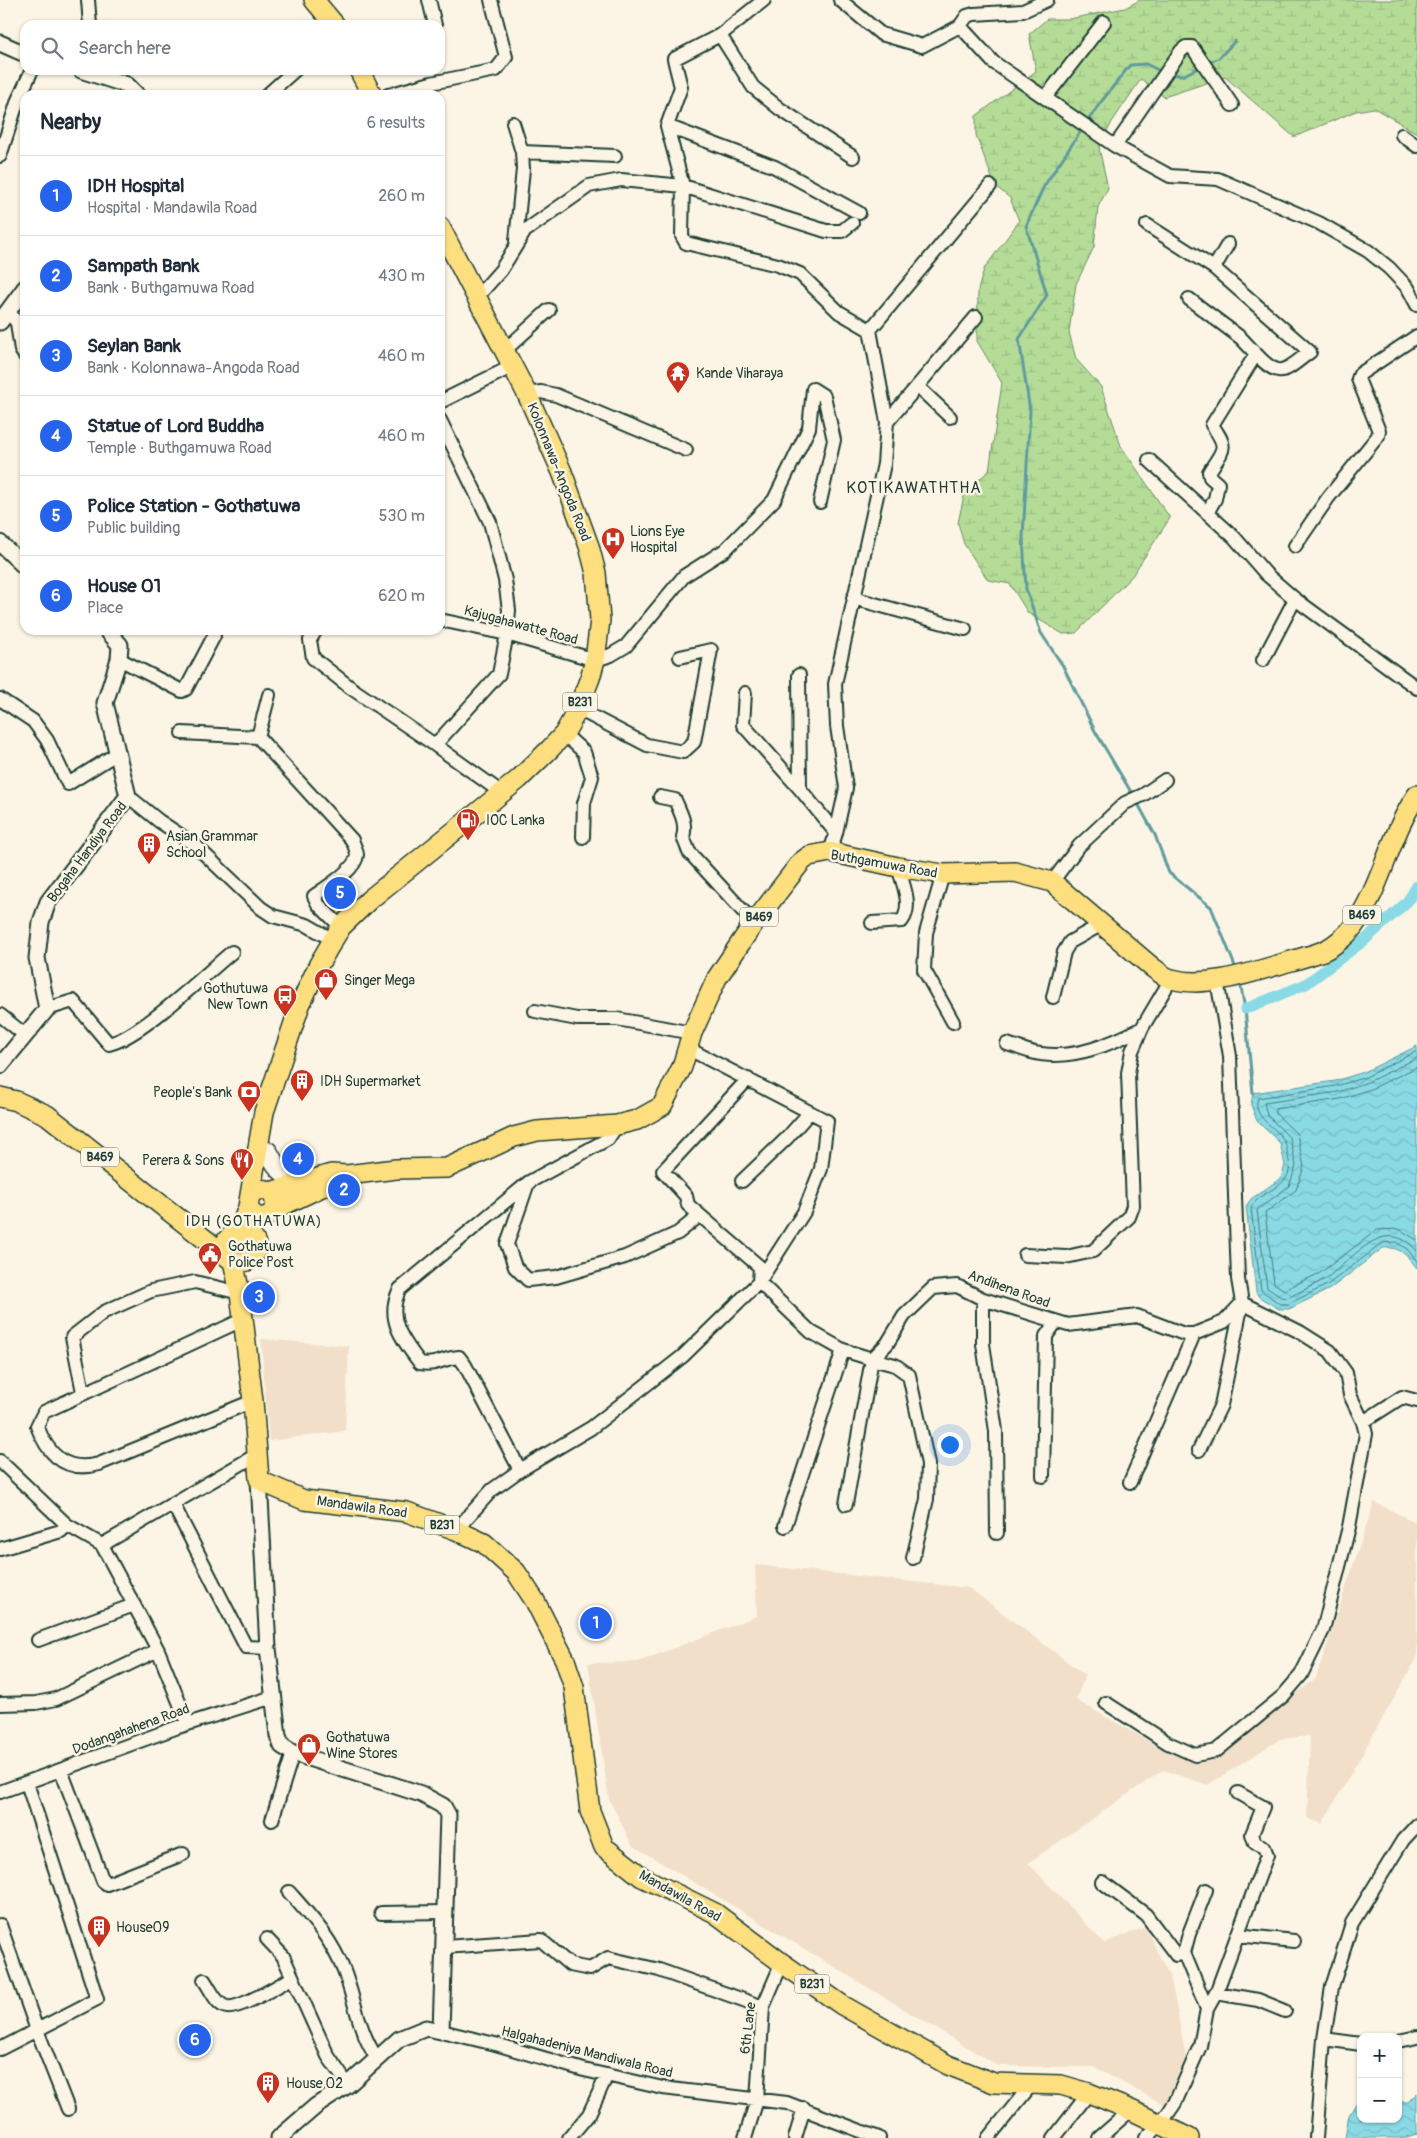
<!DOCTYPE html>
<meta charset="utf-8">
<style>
:root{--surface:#fff;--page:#f6f6f7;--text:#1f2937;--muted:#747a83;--line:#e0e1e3;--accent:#2563eb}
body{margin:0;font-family:Pangolin,sans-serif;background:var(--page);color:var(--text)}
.controls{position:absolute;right:15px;bottom:15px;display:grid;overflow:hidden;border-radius:10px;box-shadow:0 1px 4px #0004}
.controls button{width:45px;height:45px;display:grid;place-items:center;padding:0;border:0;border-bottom:1px solid var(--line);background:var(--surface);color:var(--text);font:25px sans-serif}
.you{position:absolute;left:949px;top:1444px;width:18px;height:18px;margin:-12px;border:4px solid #fff;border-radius:50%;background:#1a73e8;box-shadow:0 0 0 8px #1a73e833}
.badge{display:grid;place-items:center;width:32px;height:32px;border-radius:50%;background:var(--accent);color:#fff;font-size:16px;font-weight:700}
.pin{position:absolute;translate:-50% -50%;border:2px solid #fff;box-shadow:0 1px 5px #0006}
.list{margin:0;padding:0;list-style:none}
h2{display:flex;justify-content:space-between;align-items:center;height:65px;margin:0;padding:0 20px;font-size:21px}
h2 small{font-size:16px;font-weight:400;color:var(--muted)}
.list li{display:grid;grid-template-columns:32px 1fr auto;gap:15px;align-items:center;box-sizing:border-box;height:80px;padding:0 20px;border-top:1px solid var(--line)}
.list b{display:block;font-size:19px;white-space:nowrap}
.list p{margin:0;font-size:16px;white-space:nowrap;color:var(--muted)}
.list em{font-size:16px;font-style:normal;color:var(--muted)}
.icon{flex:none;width:28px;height:28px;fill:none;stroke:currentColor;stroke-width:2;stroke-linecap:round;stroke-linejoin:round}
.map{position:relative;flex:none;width:1417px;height:2138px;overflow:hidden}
.search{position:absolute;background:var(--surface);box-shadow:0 1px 4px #0004;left:20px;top:20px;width:425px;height:55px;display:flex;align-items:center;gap:12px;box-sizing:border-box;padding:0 18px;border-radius:15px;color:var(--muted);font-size:19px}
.panel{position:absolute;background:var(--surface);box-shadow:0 1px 4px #0004;left:20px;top:90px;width:425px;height:545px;border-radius:15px}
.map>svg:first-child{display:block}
</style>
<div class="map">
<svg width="1417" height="2138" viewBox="0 0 1417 2138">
<defs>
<pattern id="wetland-marsh" width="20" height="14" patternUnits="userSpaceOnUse" patternTransform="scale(1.25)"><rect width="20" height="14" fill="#b5dc97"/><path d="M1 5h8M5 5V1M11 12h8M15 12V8" fill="none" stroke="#9bbe83"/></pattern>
<pattern id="water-waves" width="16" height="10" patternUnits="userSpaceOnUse" patternTransform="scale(1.25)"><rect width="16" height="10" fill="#89dae5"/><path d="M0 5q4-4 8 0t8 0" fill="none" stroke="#76bcc5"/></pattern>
</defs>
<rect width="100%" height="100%" fill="#fcf5e5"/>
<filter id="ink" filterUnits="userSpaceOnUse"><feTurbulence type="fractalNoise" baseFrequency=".02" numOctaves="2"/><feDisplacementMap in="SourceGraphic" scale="10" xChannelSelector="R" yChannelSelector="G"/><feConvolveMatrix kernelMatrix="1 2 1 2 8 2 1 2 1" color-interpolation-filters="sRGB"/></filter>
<g filter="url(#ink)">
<path fill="#f1dfc9" d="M261,1339l88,7 -4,85 -76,10z
M1374,1502l43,21v135l-95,166 -15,-6 3,-82 -30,3 -72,46 -45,-15 -135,93 76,80 41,-16 26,52 15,78 -21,48 -72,-38 -95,-1 -366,-221 -23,-46 -21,-136 50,-1 119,-46 -2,-51 214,23 116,87 -9,25 85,48 31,13 23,-3 101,-80z"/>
<path fill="url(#wetland-marsh)" stroke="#6a8c66" d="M1140,0h277v133l-43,-25 -18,3 -62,26 -69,-60 -61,20 -23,-18 -29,43 -13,26 9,40 -10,19 -4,40 -18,37 -7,48 7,27 25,28 20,59 49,72 -38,58 -56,57 -13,1 -35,-21 -18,-29 -22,-4 -24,-36 -6,-21 7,-32 24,-20 13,-88 -25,-42 1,-51 6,-21 35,-48 -9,-23 -15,-12 -19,-51v-19l60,-45 -7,-37 18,-15h22l56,-11z"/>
<path fill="url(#water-waves)" stroke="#5f9b9e" d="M1417,1046v222c-10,-12 -17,-22 -34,-20l-53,41 -41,20h-10l-20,-12 -3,-5 -10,-86 5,-7 30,-21 4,-13 -5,-22 -23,-22 -6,-16 2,-12 82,-12 29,-9z
M1417,2093v41l-14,4h-58l4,-23 8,-13h4v17h37v-17h10z"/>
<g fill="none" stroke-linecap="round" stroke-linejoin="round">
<path stroke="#497c7b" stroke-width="1" d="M1417,1051l-51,26 -30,9 -78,12c-7,21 19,28 26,43 3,4 3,11 4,15 9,34 -26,30 -37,52l10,82 19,14h8l39,-19 56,-42 13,-1 11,7 10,12
M1417,1058l-49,24 -30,10 -74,11 3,12 23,23 6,28 -7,20 -32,24 10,78 14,9 6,1c12,-6 26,-12 38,-19 29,-20 59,-66 92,-28
M1417,1067l-46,22 -31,10 -65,10v4l22,21 7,33 -8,23 -31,23 9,70 10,7 36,-17 57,-43 22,-1 18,11"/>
<path stroke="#5f9b9e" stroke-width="3" d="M1208,63l11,-5 16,-17
M1170,74l14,1 18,-9
M1086,123l15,-21 29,-37 16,-1 16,8
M1083,128l-39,58 -18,40 21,69 -28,44 11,72 -7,126 3,52 15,44 22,33 32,65 39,66
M1137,802l18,33 14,38 42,34 26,64
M1240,982l5,27 8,84"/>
<path stroke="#89dae5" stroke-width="11" d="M1245,1009l61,-25 60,-45 41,-37 10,-16"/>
<g stroke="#1f3d34" stroke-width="16">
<path id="minor" d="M88,0l2,25
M429,0l6,25
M764,0l-44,35 -46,24 7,28 -14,39 16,60 -1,50 4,7 92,22 22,9 39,38 31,18 17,92 -3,42 -49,220 2,42 9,62 -10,45
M840,0l41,34 41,12 38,-20 33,36 122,84 55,30 48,3 101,44 49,28 21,17 19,20 9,17
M960,26l7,-10 7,-2 49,-3 24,-11
M720,35l33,52 27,22 73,48
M267,95l28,-25
M388,95l43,-12 65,-13 10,-13 -15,-57
M1045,98l59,-76
M513,123l9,29 1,17 -7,72
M667,126l108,41 84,46
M1402,135l15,11
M1115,146l66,-95 5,-4h6l40,58
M522,152l93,4
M0,156l18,-56 14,-30
M1147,225l67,43 96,84c-25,18 -29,29 -54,2l-44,71c17,24 12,23 -3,47l1,5 8,7 -3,15 -8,14
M1214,268l14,-24
M477,297l24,-27 24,-39 64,-45 32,-6 62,6 143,45h16l10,-8
M1189,299l52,39 15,16
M8,310l9,13 4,27 4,6
M870,330l120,-144
M505,350l44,-40
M917,386l33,31
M527,394l14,-2 15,3 130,55
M440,402l73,-36
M887,422l89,-105
M1149,460l85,77 32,37 29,25 122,89
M1295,546l33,-48 50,-62 1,-5 -21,-52 2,-5 57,-38
M853,598l112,31
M440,620l67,14 88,26 16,-5 15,-9 58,-70 41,-26 49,-50 35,-72 4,-39 11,7 10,44 -14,62
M316,630l-6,10 3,18 38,30 84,57 64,-71 8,-40 2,-24 -4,-30 -15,-58 -50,-102
M119,659l63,32 4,-2 28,-53
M1263,660l32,-61
M799,675l1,114 36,44 -6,19
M745,693l-2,32 57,64
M0,699l33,22 14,19 21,44 48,-30
M578,709l69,36 36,7 11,-10 17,-92 -31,7
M182,733l76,4 11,-42
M564,734l20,18 8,25 -8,26 -1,34
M258,737l94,103c2,5 5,11 5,15 -1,15 -32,33 -43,41l4,8 23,23
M435,745l67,48
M128,796l31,25 36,24 66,63 12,8 34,9 26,15
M660,797l15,3c5,12 12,23 8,37l6,15 65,71
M943,874l-17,59 -2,37 29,52
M1052,882l27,-36 46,-43 18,-8 22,-15
M872,923l30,-2c11,-15 1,-37 -4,-54
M1217,980l13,76 8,223 4,24 58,29 30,19 16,22 4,22 13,27 39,-25 15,4
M1053,997l11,-45 6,-10 32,-18
M47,1009l26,-8 36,43c33,-8 95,-69 123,-92
M535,1011l42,8h40l75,14
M0,1015l25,20
M1007,1044c11,3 23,9 34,10 35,5 70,-10 101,-26
M748,1079l-85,92 23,25 2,9 72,62 -1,15 52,50 32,18 29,9 15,-15 17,-28 29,-28 24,-2 26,13 85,26 69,-9 47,18h10l30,-12 18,-19
M742,1181l45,-43 23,-26
M528,1183l-21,61 8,23 13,13 28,-3 69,-20 53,-24 21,-17
M1025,1255l41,2 27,-6 36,-34 4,-11 -5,-133 4,-22 10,-23 29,-49
M983,1299v45l13,87 1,102
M242,1320l-198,92 -7,14c11,29 29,47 62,38l154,-63
M83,1392l-11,-55 32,-25 47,-21 44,-9 45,11
M1199,1450l22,-45 21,-102
M0,1461l67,64 35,20 56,105 30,74
M520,1470l-55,-105 -6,-8c-17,1 -21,9 -39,6 -18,-23 -35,-46 -20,-74l129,-107 79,-43 9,-14
M1043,1476l3,-140 10,-14
M1130,1482l64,-148
M173,1504l73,143 22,1
M846,1504l26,-145 23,6 14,10 19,89 -1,35 -14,59
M785,1526l58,-176
M456,1530l36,-40 28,-20 71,-42 92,-72 76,-74 45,-70 17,-43 6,-48 -140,-73
M102,1545l156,-91
M0,1549l61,-18 6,-6
M38,1640l96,-35
M1106,1703l62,40 27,12 21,-4 67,-55 18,-21 22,-45 26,-103 17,-93 -3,-12
M0,1704l36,-1 20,-4 102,-49
M61,1770l42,111 4,3 76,-30
M0,1792l178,-65 95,-30
M272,1820l21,-67
M1102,1882l44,33 30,40 8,-2 23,56
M289,1892c23,26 42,46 55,79 11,29 15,62 33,87
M381,1913l63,-1
M0,1925l37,105 31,79
M1237,1935l57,6
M267,1939l16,17 45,100 20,29
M445,1947l96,-7 29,25 20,4 18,-11 51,12 104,37
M1184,1953l5,-19 17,-44
M204,1980c6,8 12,25 23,27 12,3 52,-22 65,-29
M1216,1993l42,7 27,11
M441,2031l58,14 85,25 79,18 124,15 92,35
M1324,2039l37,5
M1398,2041l19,-4
M0,2049l97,-50 -70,-216
M569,2138l20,-24 18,-39
M745,2138l12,-38 6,-93 19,-44
M795,2138l9,-30
M988,2138l44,-54
M1054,2138l35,-45
M1099,2138l32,-28
M1146,2138l14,-13 15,-22 25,-57 7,-37 9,-16 51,-138 -3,-8 -9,-4 -3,-9 11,-27 -25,-14
M1316,2138l8,-99 8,-52 11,-35 9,-29 51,-83 14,-15"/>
</g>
<g stroke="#1f3d34" stroke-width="19">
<path id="tertiary" d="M0,43l25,11
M81,70l46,15 10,10
M0,322l25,-34
M0,543l25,24
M0,1066l47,-57 -10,-51 4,-36 7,-20 80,-106 -23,-93 14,-44 1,-14 -13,-15
M259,1479l9,169 10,88 4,10 11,7 128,41 22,12 5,9 -7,216 -15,-3 -27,11 -51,46 -32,21 -37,32"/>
</g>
<g stroke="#1f3d34" stroke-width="21">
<path id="secondary" d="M268,1151c12,23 14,24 39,29"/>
</g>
<g stroke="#1f3d34" stroke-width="22">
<path id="primary" d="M314,0l21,25
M359,70l13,25
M0,1097l16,4 31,14 183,144
M270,1192l61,-18 16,1 49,-6 51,-1 67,-31 23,-6 80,-6 20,-5 25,-14 20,-39 10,-34 25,-55 37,-55 47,-61 8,-6 21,-4 68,15 45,7 72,-2 37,10 101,86c5,3 12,10 19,11 36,10 84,-8 119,-18 10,-3 22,-6 32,-10 10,-4 24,-16 30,-24 29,-40 36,-91 64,-132
M252,1193c23,-14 32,20 12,24 -8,1 -12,-3 -16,-10l16,-95 36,-107 19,-41 14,-24 8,-13 28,-27 150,-121 31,-30 14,-15 14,-25 12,-31 5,-18 5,-40 -4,-47 -7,-27 -27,-74 -35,-78 -87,-167
M275,1209l51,-24
M237,1232c10,0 21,6 19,18 -4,21 -37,12 -30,-8 2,-6 7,-6 11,-10 5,-6 8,-18 11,-25
M233,1261l7,32 13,108 6,78 8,5 37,16 103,12 49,18 28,13 32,29 19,29 30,59 9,27 16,124 14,36 38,30 73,36 67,50 60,42 106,60 46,18 67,2 28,8 42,17 58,28"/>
</g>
<use href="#minor" stroke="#fcf5e5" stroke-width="12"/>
<use href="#tertiary" stroke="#fcf5e5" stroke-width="15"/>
<use href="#secondary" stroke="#fcf5e5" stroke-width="18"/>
<use href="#primary" stroke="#fedf80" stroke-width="19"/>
</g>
</g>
<defs>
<g id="temple-pin" transform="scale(1.25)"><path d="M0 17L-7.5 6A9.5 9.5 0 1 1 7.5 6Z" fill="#c8321e" stroke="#fcf5e5"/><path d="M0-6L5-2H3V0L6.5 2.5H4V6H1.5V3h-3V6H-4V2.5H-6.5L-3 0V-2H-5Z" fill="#fff"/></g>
<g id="hospital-pin" transform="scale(1.25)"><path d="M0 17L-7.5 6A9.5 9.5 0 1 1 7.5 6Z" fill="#c8321e" stroke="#fcf5e5"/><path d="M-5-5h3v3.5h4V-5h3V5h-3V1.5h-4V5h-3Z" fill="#fff"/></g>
<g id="fuel-pin" transform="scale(1.25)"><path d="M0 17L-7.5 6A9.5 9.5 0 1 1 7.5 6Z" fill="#c8321e" stroke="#fcf5e5"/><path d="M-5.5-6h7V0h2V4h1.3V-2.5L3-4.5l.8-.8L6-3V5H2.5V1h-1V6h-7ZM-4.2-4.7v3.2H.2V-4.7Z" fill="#fff"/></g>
<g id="building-pin" transform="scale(1.25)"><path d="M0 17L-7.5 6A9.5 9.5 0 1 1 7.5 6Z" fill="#c8321e" stroke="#fcf5e5"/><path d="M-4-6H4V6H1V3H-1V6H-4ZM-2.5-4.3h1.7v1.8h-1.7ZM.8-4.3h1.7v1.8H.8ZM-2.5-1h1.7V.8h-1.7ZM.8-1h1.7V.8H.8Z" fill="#fff"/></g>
<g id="shop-pin" transform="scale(1.25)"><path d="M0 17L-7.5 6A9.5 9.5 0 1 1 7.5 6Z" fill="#c8321e" stroke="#fcf5e5"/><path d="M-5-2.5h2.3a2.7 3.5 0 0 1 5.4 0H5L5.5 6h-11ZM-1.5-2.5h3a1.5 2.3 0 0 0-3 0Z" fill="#fff"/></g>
<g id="bus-pin" transform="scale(1.25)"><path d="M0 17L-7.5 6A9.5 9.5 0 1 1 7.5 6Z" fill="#c8321e" stroke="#fcf5e5"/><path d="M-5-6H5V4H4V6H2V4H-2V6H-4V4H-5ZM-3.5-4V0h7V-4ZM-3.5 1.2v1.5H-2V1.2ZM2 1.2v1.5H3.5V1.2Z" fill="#fff"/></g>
<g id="bank-pin" transform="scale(1.25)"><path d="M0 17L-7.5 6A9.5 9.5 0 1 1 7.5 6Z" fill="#c8321e" stroke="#fcf5e5"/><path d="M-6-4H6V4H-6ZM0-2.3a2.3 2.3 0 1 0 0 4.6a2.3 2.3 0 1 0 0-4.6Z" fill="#fff"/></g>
<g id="restaurant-pin" transform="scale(1.25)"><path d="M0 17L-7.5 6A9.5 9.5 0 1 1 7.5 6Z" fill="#c8321e" stroke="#fcf5e5"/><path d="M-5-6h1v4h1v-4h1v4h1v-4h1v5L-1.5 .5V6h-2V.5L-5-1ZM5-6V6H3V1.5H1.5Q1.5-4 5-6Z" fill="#fff"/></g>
<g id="civic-pin" transform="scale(1.25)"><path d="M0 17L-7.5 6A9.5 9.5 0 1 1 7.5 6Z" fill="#c8321e" stroke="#fcf5e5"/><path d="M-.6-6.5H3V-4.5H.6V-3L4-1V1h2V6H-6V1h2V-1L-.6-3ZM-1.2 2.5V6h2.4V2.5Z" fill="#fff"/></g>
</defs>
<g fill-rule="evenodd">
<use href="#temple-pin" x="678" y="373"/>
<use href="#hospital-pin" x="613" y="539"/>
<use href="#fuel-pin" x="468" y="820"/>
<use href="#building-pin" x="149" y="844"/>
<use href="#shop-pin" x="326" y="980"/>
<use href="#bus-pin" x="285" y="996"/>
<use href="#building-pin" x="302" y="1081"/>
<use href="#bank-pin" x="249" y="1092"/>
<use href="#restaurant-pin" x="242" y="1160"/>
<use href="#civic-pin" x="210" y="1254"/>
<use href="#shop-pin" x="309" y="1745"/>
<use href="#building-pin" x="99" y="1927"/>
<use href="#building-pin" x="268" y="2083"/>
</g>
<g text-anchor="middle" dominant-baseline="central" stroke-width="5" stroke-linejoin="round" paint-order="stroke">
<g fill="#fcf5e5" stroke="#617469" stroke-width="1">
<rect x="562.5" y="692.5" width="35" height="19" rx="4"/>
<rect x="1343" y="905.5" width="38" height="19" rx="4"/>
<rect x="740" y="907.5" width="38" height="19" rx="4"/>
<rect x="81" y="1147.5" width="38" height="19" rx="4"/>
<rect x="424.5" y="1515.5" width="35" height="19" rx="4"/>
<rect x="794.5" y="1974.5" width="35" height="19" rx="4"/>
</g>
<g font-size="12" font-weight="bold" fill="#1f3d34">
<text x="580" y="702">B231</text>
<text x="1362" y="915">B469</text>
<text x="759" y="917">B469</text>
<text x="100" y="1157">B469</text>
<text x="442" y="1525">B231</text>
<text x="812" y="1984">B231</text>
</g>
<g font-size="14" fill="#1f3d34" stroke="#fcf5e5" text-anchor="start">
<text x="696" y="373">Kande Viharaya</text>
<text x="630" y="531">Lions Eye<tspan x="630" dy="16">Hospital</tspan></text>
<text x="486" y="820">IOC Lanka</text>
<text x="166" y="836">Asian Grammar<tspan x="166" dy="16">School</tspan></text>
<text x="344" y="980">Singer Mega</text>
<text x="268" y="988" text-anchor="end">Gothutuwa<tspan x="268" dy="16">New Town</tspan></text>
<text x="320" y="1081">IDH Supermarket</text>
<text x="232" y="1092" text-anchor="end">People's Bank</text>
<text x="224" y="1160" text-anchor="end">Perera &amp; Sons</text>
<text x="228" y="1246">Gothatuwa<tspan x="228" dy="16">Police Post</tspan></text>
<text x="326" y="1737">Gothatuwa<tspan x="326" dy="16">Wine Stores</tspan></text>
<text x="116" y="1927">House09</text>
<text x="286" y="2083">House 02</text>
</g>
<g font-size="14" fill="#1f3d34" stroke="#fcf5e5">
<text transform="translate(559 472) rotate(68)">Kolonnawa-Angoda Road</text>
<text transform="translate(521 625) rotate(15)">Kajugahawatte Road</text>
<text transform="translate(87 852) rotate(-53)">Bogaha Handiya Road</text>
<text transform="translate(884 864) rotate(10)">Buthgamuwa Road</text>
<text transform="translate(1009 1289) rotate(20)">Andihena Road</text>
<text transform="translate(362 1507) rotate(8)">Mandawila Road</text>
<text transform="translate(131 1729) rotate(-20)">Dodangahahena Road</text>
<text transform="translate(680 1896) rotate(29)">Mandawila Road</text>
<text transform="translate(748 2028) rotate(-83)">6th Lane</text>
<text transform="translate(587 2052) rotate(14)">Halgahadeniya Mandiwala Road</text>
</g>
<g font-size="15" letter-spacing="1" fill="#1f3d34" stroke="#fcf5e5">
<text x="254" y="1221">IDH (GOTHATUWA)</text>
</g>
<g font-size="16" letter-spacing="1" fill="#1f3d34" stroke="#fcf5e5">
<text x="914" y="488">KOTIKAWATHTHA</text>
</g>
</g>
</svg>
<div class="controls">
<button>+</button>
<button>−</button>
</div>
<div class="you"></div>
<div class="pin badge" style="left:596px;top:1623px">1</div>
<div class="pin badge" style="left:344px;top:1190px">2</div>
<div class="pin badge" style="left:259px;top:1297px">3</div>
<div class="pin badge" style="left:298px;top:1159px">4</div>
<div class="pin badge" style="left:340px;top:893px">5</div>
<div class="pin badge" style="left:195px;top:2040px">6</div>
<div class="search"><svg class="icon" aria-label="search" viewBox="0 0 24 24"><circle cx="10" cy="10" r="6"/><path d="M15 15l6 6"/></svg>Search here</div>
<section class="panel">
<h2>Nearby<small>6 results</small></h2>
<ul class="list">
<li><span class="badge">1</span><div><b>IDH Hospital</b><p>Hospital · Mandawila Road</p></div><em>260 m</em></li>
<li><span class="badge">2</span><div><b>Sampath Bank</b><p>Bank · Buthgamuwa Road</p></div><em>430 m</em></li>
<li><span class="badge">3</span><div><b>Seylan Bank</b><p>Bank · Kolonnawa-Angoda Road</p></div><em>460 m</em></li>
<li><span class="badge">4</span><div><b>Statue of Lord Buddha</b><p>Temple · Buthgamuwa Road</p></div><em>460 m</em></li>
<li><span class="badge">5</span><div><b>Police Station - Gothatuwa</b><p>Public building</p></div><em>530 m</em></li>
<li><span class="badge">6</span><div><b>House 01</b><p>Place</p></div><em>620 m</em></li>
</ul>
</section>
</div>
